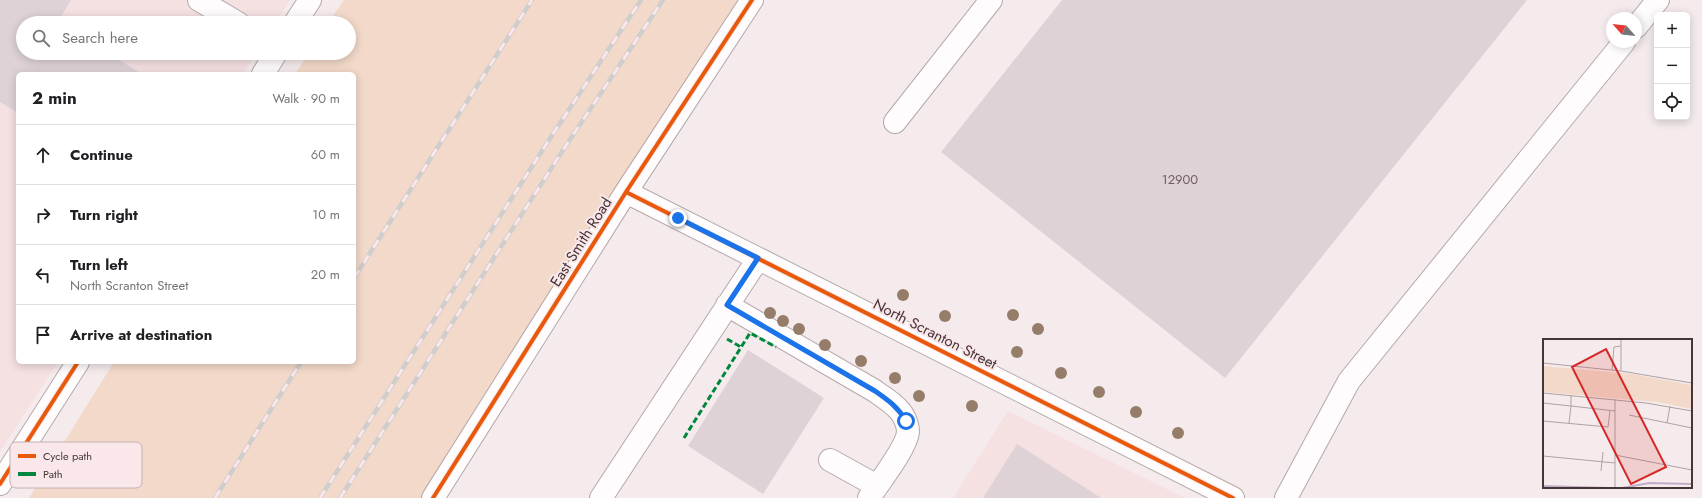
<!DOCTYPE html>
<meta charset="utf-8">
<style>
:root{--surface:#fff;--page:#f6f6f6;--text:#202124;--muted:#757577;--line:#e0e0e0}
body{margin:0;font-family:Jost,sans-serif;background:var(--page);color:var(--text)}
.controls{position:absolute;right:12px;top:12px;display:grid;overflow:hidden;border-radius:6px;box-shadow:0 2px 10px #0003}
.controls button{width:36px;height:36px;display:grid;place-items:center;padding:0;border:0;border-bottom:1px solid var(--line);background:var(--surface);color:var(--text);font:20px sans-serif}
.compass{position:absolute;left:1606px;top:12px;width:36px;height:36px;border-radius:50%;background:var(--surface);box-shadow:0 2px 10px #0003;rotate:297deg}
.stop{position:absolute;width:12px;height:12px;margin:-9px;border:3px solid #1a73e8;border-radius:50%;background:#fff}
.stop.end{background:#1a73e8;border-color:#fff;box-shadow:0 1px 4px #0008}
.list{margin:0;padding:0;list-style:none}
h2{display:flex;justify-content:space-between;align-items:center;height:52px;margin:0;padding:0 16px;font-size:17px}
h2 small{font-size:13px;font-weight:400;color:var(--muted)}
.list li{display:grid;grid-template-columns:26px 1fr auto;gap:12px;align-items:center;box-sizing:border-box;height:60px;padding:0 16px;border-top:1px solid var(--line)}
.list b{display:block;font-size:15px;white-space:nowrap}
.list p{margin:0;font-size:13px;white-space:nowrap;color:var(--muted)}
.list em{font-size:13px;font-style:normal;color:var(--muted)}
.icon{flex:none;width:22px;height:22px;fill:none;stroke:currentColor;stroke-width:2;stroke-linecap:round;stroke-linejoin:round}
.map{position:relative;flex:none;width:1702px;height:498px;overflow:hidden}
.search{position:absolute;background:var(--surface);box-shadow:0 2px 10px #0003;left:16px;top:16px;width:340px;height:44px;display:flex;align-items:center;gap:10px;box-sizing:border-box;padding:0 14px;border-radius:22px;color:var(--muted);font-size:15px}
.panel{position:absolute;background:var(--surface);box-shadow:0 2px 10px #0003;left:16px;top:72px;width:340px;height:292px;border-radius:6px}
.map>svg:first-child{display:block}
</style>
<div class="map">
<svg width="1702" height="498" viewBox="0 0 1702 498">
<rect width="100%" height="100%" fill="#f5ebec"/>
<path fill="#f5e0e2" d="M0,0h290l-15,23h-252v30h233l-13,21h-225v288h40l-58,90z
M1008,411l177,87h-232z"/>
<path fill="#f2d9c9" d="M344,0h394l-314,498h-395l85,-136h240v-288h-59l14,-21h40v-30h-21z"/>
<path fill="#ded2d6" d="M0,0h71l-14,23h-34v30h85l34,21h-124v39l-18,-11z
M1062,0h465l-302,378 -284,-226z
M748,350l76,48 -61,96 -75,-48z
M1017,444l84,54h-118z"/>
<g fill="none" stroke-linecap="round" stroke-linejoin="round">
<g stroke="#b5a8aa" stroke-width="24">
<path id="minor" d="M199,0l39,23
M295,23l15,-23
M1636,27l22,-27
M263,74l13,-21
M895,122l96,-122
M626,192l607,306
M727,305l148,86c8,6 17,11 24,19 5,5 9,15 9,22 -1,15 -30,52 -39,66
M830,460l47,26
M0,484l78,-122
M433,498l193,-306 126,-192
M601,498l157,-239
M1286,498l63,-117 275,-339"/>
</g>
<use href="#minor" stroke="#fefcfc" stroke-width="22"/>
<g stroke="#d0cdcd" stroke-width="4.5">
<path id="rail" d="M354,278l178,-278
M215,498l86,-136
M320,498l227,-355 94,-143
M340,498l225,-351 98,-147"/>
</g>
<use href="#rail" stroke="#f9e7e9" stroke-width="3" stroke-dasharray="9" stroke-linecap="butt"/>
<path stroke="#00873e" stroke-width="3" stroke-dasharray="6 3" stroke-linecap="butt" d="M727,339l14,8
M684,438l66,-105 26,14"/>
<g stroke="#f9e7e9" stroke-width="6">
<path id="cycleway" d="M626,192l607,306
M0,484l78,-122
M433,498l193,-306 126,-192"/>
</g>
<use href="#cycleway" stroke="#e8590c" stroke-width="4"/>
</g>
<g fill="#957d6a">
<circle cx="903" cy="295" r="6"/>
<circle cx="770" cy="313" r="6"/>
<circle cx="1013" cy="315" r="6"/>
<circle cx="945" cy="316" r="6"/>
<circle cx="783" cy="321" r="6"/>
<circle cx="799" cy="329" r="6"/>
<circle cx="1038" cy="329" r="6"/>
<circle cx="825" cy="345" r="6"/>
<circle cx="1017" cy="352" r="6"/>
<circle cx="861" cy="361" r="6"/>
<circle cx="1061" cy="373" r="6"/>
<circle cx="895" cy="378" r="6"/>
<circle cx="1099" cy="392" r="6"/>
<circle cx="919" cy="396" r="6"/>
<circle cx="972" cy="406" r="6"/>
<circle cx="1136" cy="412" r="6"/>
<circle cx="1178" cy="433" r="6"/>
</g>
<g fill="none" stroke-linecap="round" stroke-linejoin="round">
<path stroke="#1a73e8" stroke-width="5" d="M678,218l80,40 -31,47 148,86c13,9 23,16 31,30"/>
</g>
<g text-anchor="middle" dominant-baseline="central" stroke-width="4" stroke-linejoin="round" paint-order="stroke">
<g font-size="13" fill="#6e5e60">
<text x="1180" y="179">12900</text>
</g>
<g font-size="15" fill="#463537" stroke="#f9e7e9">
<text transform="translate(581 242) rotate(-58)">East Smith Road</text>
<text transform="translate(935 334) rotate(27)">North Scranton Street</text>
</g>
</g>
<g transform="translate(1543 339)">
<rect width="149" height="149" fill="#f5ebec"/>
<path d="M0,27l89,8 60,11v24l-35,-7 -114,-10z" fill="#f2d9c9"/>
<path fill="none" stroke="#c2adc6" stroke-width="2" d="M0,147l66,2M79,149l27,-5 43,1"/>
<path fill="none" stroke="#afa2a4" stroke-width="1" d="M78,0v32M0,24l78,8 71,12M69,31l2,-23 7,-1M0,54l103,10 46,8M28,56v11l44,5M72,60v89M0,64l28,3 -2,17M86,76l63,13M0,82l65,6 2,-17M124,84l3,-17M72,116l77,15M0,117l72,7M58,132l2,-19"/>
<path fill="#d62828" fill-opacity="0.15" stroke="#d62828" stroke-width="2" d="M63,10l60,118 -35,17 -59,-117z"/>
<rect width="149" height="149" fill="none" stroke="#463537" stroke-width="2"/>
</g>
<rect x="10" y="442" width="132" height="46" rx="6" fill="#f9e7e9" stroke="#c3b2b4" stroke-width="1"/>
<rect x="18" y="454" width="18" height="4" fill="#e8590c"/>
<rect x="18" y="472" width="18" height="4" fill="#00873e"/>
<g font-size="11" fill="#463537">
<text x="43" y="460">Cycle path</text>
<text x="43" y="478">Path</text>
</g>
</svg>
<div class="controls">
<button>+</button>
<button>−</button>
<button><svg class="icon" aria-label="locate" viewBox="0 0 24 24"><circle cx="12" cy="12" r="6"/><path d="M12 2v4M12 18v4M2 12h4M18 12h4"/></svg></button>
</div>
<svg class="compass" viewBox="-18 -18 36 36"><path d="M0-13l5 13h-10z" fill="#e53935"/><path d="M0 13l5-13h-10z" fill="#757577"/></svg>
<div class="stop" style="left:906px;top:421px"></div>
<div class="stop end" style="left:678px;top:218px"></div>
<div class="search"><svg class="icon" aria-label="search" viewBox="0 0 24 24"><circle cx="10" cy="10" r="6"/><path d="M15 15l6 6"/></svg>Search here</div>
<section class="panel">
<h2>2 min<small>Walk · 90 m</small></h2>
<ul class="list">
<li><svg class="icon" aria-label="ahead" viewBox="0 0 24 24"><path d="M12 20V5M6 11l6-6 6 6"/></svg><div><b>Continue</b></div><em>60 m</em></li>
<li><svg class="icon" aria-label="right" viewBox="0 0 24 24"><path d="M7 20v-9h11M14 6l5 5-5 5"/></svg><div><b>Turn right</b></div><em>10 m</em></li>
<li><svg class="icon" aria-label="left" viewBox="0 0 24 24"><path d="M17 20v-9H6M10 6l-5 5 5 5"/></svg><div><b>Turn left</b><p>North Scranton Street</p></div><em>20 m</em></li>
<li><svg class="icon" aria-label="arrive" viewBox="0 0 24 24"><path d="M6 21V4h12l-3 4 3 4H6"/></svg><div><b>Arrive at destination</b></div></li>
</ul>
</section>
</div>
